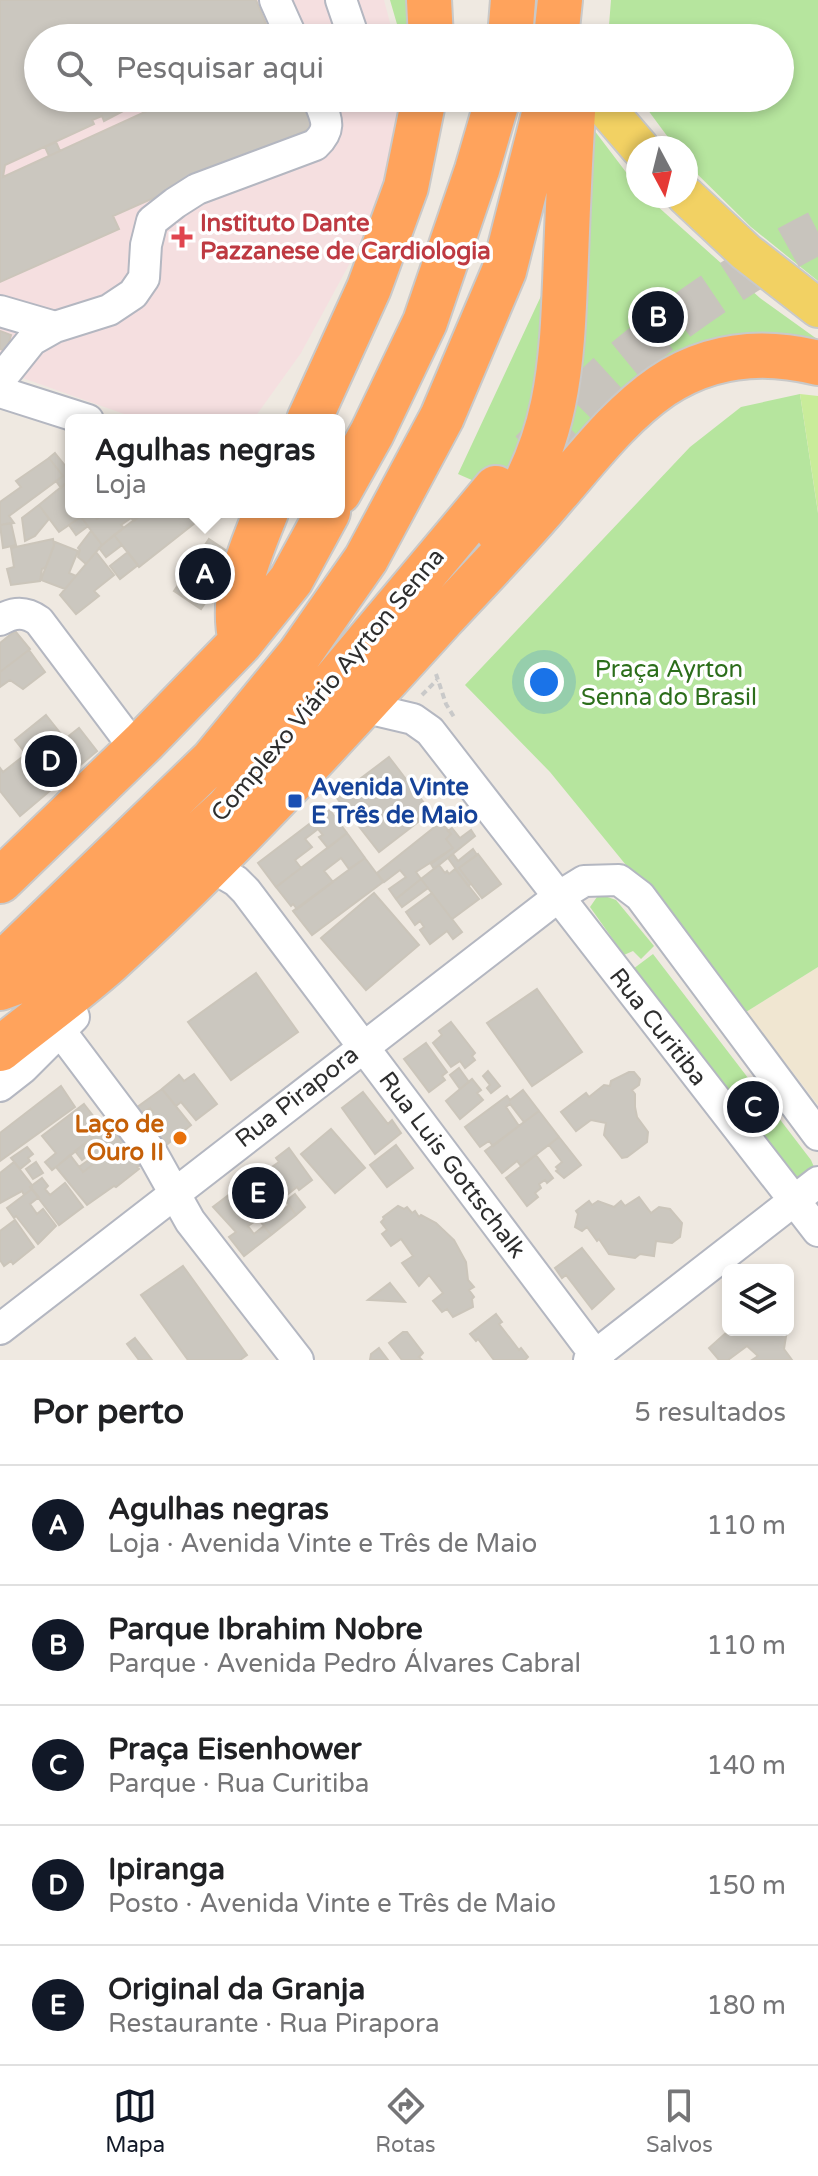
<!DOCTYPE html>
<html lang="pt">
<meta charset="utf-8">
<style>
:root{--surface:#fff;--page:#f2f2f2;--text:#202124;--muted:#757577;--line:#e0e0e0;--accent:#111827}
body{margin:0;font-family:"Varela Round",sans-serif;background:var(--page);color:var(--text)}
.controls{position:absolute;right:24px;bottom:24px;display:grid;overflow:hidden;border-radius:12px;box-shadow:0 4px 12px #0003}
.controls button{width:72px;height:72px;display:grid;place-items:center;padding:0;border:0;border-bottom:2px solid var(--line);background:var(--surface);color:var(--text);font:40px sans-serif}
.compass{position:absolute;left:626px;top:136px;width:72px;height:72px;border-radius:50%;background:var(--surface);box-shadow:0 4px 12px #0003;rotate:173deg}
.you{position:absolute;left:544px;top:682px;width:28px;height:28px;margin:-20px;border:6px solid #fff;border-radius:50%;background:#1a73e8;box-shadow:0 0 0 12px #1a73e833}
.badge{display:grid;place-items:center;width:52px;height:52px;border-radius:50%;background:var(--accent);color:#fff;font-size:26px;font-weight:700}
.pin{position:absolute;translate:-50% -50%;border:4px solid #fff;box-shadow:0 2px 8px #0006}
.popup{position:absolute;left:65px;top:414px;width:280px;height:104px;box-sizing:border-box;display:grid;place-content:center;border-radius:12px;background:var(--surface);filter:drop-shadow(0 2px 6px #0005);font-size:26px;white-space:nowrap;color:var(--muted)}
.popup b{font-size:30px;color:var(--text)}
.popup::after{content:'';position:absolute;left:50%;top:100%;margin-left:-16px;border:16px solid transparent;border-top-color:var(--surface)}
.list{margin:0;padding:0;list-style:none}
h2{display:flex;justify-content:space-between;align-items:center;height:104px;margin:0;padding:0 32px;font-size:34px}
h2 small{font-size:26px;font-weight:400;color:var(--muted)}
.list li{display:grid;grid-template-columns:52px 1fr auto;gap:24px;align-items:center;box-sizing:border-box;height:120px;padding:0 32px;border-top:2px solid var(--line)}
.list b{display:block;font-size:30px;white-space:nowrap}
.list p{margin:0;font-size:26px;white-space:nowrap;color:var(--muted)}
.list em{font-size:26px;font-style:normal;color:var(--muted)}
.icon{flex:none;width:44px;height:44px;fill:none;stroke:currentColor;stroke-width:2;stroke-linecap:round;stroke-linejoin:round}
.map{position:relative;flex:none;width:818px;height:1360px;overflow:hidden}
.search{position:absolute;background:var(--surface);box-shadow:0 4px 12px #0003;left:24px;right:24px;top:24px;height:88px;display:flex;align-items:center;gap:20px;box-sizing:border-box;padding:0 28px;border-radius:44px;color:var(--muted);font-size:30px}
.sheet{height:704px;background:var(--surface)}
nav{display:flex;justify-content:space-around;align-items:center;box-sizing:border-box;height:112px;border-top:2px solid var(--line);background:var(--surface);font-size:22px;color:var(--muted)}
nav a{display:grid;justify-items:center;gap:4px}
nav .on{color:var(--accent)}
.map>svg:first-child{display:block}
</style>
<div class="map">
<svg width="818" height="1360" viewBox="0 0 818 1360">
<rect width="100%" height="100%" fill="#efe9e1"/>
<path fill="#f0e6d1" d="M818,967v138l-72,-93z"/>
<path fill="#f5dfe0" d="M0,0h384l10,38h-356v60h366l-16,95 -87,160 -48,67h-112l-141,-50z"/>
<path fill="#b6e59e" d="M390,0h21l1,38h-11z
M611,0h207v281l-67,-54 -62,-61 -3,-4v-14h-10l-37,-50h141v-60h-172z
M591,126l47,62v8h8l114,102 57,41 -37,-3 -206,106 -61,56 -55,-24 104,-223z
M800,394l18,119v454l-72,45 -196,-240 -85,-87 225,-238 51,-40z
M599,894l17,6 38,46 -13,13 -8,-8 -9,4 -34,-48z
M653,954l158,206 6,14 -22,8 -166,-210z"/>
<path fill="#c9ec9a" d="M800,394l18,2v116z"/>
<path fill="#cbc7bf" stroke="#cbc5ba" stroke-width="2" d="M0,0h256l10,24 -31,14h-197v60h84l5,11 -23,12 -2,-5 -10,4 2,4 -89,41 -2,12 153,-70 -4,-9h154l12,27 -205,91 6,13 -119,53z
M141,98h11l4,9 -9,4z
M56,142l4,9 -11,5 -4,-9z
M0,331l11,4 -5,16 -6,-2z
M55,453l16,20v6l-10,9 -5,-7 7,-5 -14,-18z
M49,458l14,18 -54,40 5,7 -14,2v-23l21,-15 -5,-6z
M71,479v33l14,2 -26,18 -20,-27z
M39,505l10,14 -14,17 -10,5 -3,-23z
M87,512h5l5,7 6,-5 -2,-2h44l-11,9 -3,-3 -10,7 3,3 -22,17 -21,-28z
M145,512h58l2,3 -66,52 -25,-32z
M81,517l7,9 -12,9 -7,-10z
M11,523l5,22 -13,3 -3,-23z
M91,531l11,14 -16,19 -8,-7 2,-7 -2,-2z
M114,535l8,10 -16,12 -7,-9z
M53,539l1,7 -8,21 -4,2 -2,12 -29,4 -4,-16 7,-2 -3,-19z
M209,539l27,18 -35,52 -27,-18z
M55,542l23,9 -9,22 7,3 -11,13 -24,-9z
M96,552l18,23 -20,16 5,5 -23,18 -16,-19z
M128,552l10,13 -18,14 -10,-13z
M15,631l15,18 -30,23v-29z
M29,650l16,22 -22,17 -13,-9 -10,7v-15z
M46,715l19,24 14,-11 18,23 -77,65 -20,-25v-23l3,4 23,-18 -11,-14z
M389,757l42,55 -52,40 -43,-55z
M329,809l18,24 -19,15 -9,-11 4,-2 -5,-6 -13,10 7,8 -17,13 6,8 -25,19 -18,-24z
M441,822l10,12 -5,5 7,9 -37,24 5,7 -25,20 -7,-10 17,-12 -6,-7 -16,12 -7,-9z
M452,828l8,10 11,-8 4,6 -41,33 -3,-5 22,-16 -7,-9 5,-5 -3,-3z
M347,833l18,25 -16,11 -8,-11 -17,13 9,11 -36,27 -4,-5 -2,2 -15,-19z
M473,849l4,6 -18,13 12,16 -3,2 -20,-28 5,-4 5,7z
M478,854l23,30 -19,14 -23,-30z
M365,858l18,24 -71,53 -19,-24z
M439,865l6,8 2,-2 2,3 6,-5 24,30 -27,20 -31,-40z
M421,879l7,9 -26,19 -6,-8z
M374,893l45,52 -53,45 -45,-52z
M432,893l30,39 -9,7 -6,-8 -17,13 -10,-14 4,-3 -4,-6 -5,4 -9,-13z
M256,973l42,59 -67,48 -43,-58z
M537,989l45,63 -50,34 -45,-63z
M451,1022l24,31 -3,3 3,4 -10,8 -5,-7 -9,6 -18,-24 9,-8 -3,-4z
M426,1043l21,29 -5,4 3,4 -16,12 -25,-33z
M459,1068l10,14 -9,7 -10,-14z
M488,1071l12,15 -9,7 -4,-5 3,-3 -7,-9z
M629,1072h5l6,7 -1,6 -7,5 3,4v13l2,10 11,15 -1,10 -20,15 -5,1 -18,-23 2,-12 -15,-3 -15,11 -15,-19 25,-19 3,4 15,-12 6,1 1,-5z
M194,1074l23,30 -21,16 -15,-18 -5,4 -14,-17 17,-14 5,6z
M472,1079l9,11 -4,3 6,7 -23,19 -14,-18z
M61,1086l14,21 -75,54v-28z
M162,1089l29,36 -26,21 -12,-16 6,-5 -9,-11 3,-2 -3,-4 -9,6 -5,-6z
M523,1090l16,21 -15,11 -14,-18 -4,3 13,19 -26,20 -4,-5 -9,6 -15,-20 42,-31 3,4z
M363,1092l25,32 4,-4 9,13 -26,21 -33,-46z
M84,1104l17,22 -4,3 3,3 -48,38 -7,-8 11,-9 -14,-17z
M539,1111l20,26 -38,29 -4,-5 -15,12 -17,-22z
M111,1124l30,41 -4,2 2,2 -23,18 -2,-1 -27,19 -31,-38 14,-12 13,17 13,-10 -13,-17z
M331,1129l34,39 -30,25 -34,-39z
M559,1137l22,28 -17,13 -8,-7 2,-2 -2,-2 6,-5 -13,-17z
M83,1145l13,17 -13,10 -4,-5 11,-8 -2,-4 -6,5 -7,-9z
M396,1145l17,23 -26,19 -17,-22z
M27,1147l6,7 -5,4 2,3 -10,8 -9,-11z
M289,1148l23,32 -13,10 -2,-3 -9,7 -19,-25 10,-7 -3,-4z
M536,1155l17,23 -6,5 -2,-3 -6,4 2,4 -6,5 3,4 -11,9 -21,-28z
M14,1162l18,23v4l-8,6 -2,-4 -22,12v-30z
M36,1162l7,11 -10,6 -7,-10z
M262,1170l23,30 -9,6 5,6 8,-7 7,10 -25,20 -11,-14 6,-5 -24,-31z
M42,1178l6,8 -3,3 5,6 15,-12 18,24 -24,18 -29,-38z
M32,1189l7,8 -9,7 7,10 6,-5 13,17 -18,18 -22,-28 -2,2 -7,-10z
M234,1191l23,29 -9,6 6,8 10,-8 7,9 -27,21 -15,-19 7,-5 -23,-25z
M295,1194l10,13 -9,8 -10,-14z
M639,1197l12,16 8,-6 11,2 12,14 -2,14 -8,6 -16,-2 -2,15 -14,-2 -5,4 -26,-4 -10,-15 -2,2 -10,-14 -5,4 -7,-4 3,-13 -2,-3 13,-10 3,4 6,-4 16,6 7,-6 4,5z
M398,1206l6,3 3,-2 5,6 3,-2 4,6 2,-2 15,8 18,17 12,22 2,18 6,7 -5,3 5,7 -2,2 1,8 -20,10 -6,-8 -5,3 -9,-11 10,-8 -14,-18 -10,11 -17,-23 11,-7 -12,-17 -10,7 -9,-12 5,-4 -6,-8 3,-3 -1,-2z
M15,1220l19,27 -21,17 -2,-3 -7,5 -4,-6v-29z
M582,1248l32,41 -22,20 -26,-34 -4,3 -7,-10z
M183,1266l64,89 -7,5h-52l-47,-65z
M390,1283l15,19 -37,-2z
M496,1314l6,8 -3,2 20,26 2,-2 7,9 -3,3h-31l-16,-21 -2,2 -6,-7z
M787,1330l-3,19 8,11h-40l6,-4 -11,-10 -19,14h-9l-10,-12 19,-17z
M403,1332h4l16,21 -4,4 3,3h-20l-13,-17z
M135,1338l11,14 6,8h-13l-12,-16z
M379,1348l9,12h-18l1,-6z"/>
<g fill="none" stroke-linecap="round" stroke-linejoin="round">
<path stroke="#c8c4bd" stroke-width="44" stroke-dasharray="44 22" stroke-linecap="butt" d="M531,452c28,-28 54,-57 83,-83 63,-53 131,-100 204,-137"/>
<g stroke="#b4b7c1" stroke-width="34">
<path id="minor" d="M275,0l17,38
M341,0l13,38
M0,311l55,16 54,-17 24,-16 11,-16 2,-33 6,-24 23,-18 22,-14 118,-44c18,-17 11,-26 3,-47
M0,380l32,-40 23,-13
M0,392l88,28
M0,620c14,-8 25,-9 39,1l97,129
M362,707l51,12 17,12 388,500
M210,866l26,15 10,10 353,469
M61,1032l91,121 38,68 108,139
M0,1086l23,-18 51,-51
M0,1329l558,-432 26,-16 35,-1 21,16 178,239
M589,1360l229,-178"/>
</g>
<g stroke="#c9c9c9" stroke-width="42">
<path id="major" d="M597,98l43,50
M686,196l60,56 72,56"/>
</g>
<g stroke="#c9c9c9" stroke-width="48">
<path id="highway" d="M429,0l2,38
M510,38l3,-38
M556,38l4,-38
M309,420l60,-132 37,-101 18,-89
M339,492l33,-59 53,-111 52,-152 21,-72
M497,530c64,-87 65,-170 69,-273 2,-53 4,-106 8,-159
M241,642c-11,-48 8,-86 25,-130
M0,881l144,-139 97,-100 50,-62 37,-68
M0,966l213,-206 86,-105 67,-96 76,-142 62,-146 44,-173
M0,988l25,-9 50,-32 153,-139 268,-320
M0,1049c36,-29 74,-56 109,-87 118,-107 226,-225 333,-343 38,-41 78,-82 114,-125 33,-38 64,-79 106,-108 48,-32 101,-37 156,-23"/>
</g>
<path stroke="#c9c9c9" stroke-width="4" stroke-dasharray="6 4" stroke-linecap="butt" d="M436,674l10,30 8,13
M422,695l15,-15"/>
<use href="#minor" stroke="#fff" stroke-width="30"/>
<use href="#major" stroke="#f2d163" stroke-width="38"/>
<use href="#highway" stroke="#ffa35c" stroke-width="44"/>
</g>
<path fill="#e0444e" stroke="#fff" stroke-width="3" d="M178 225h8v8h8v8h-8v8h-8v-8h-8v-8h8z"/>
<rect fill="#1a4fb4" stroke="#fff" stroke-width="3" x="287" y="793" width="16" height="16" rx="4"/>
<circle fill="#e8710a" stroke="#fff" stroke-width="3" cx="180" cy="1138" r="8"/>
<g text-anchor="middle" dominant-baseline="central" stroke-width="7" stroke-linejoin="round" paint-order="stroke">
<g font-size="24" font-weight="bold" fill="#be3a42" stroke="#fff" text-anchor="start">
<text x="200" y="223">Instituto Dante<tspan x="200" dy="28">Pazzanese de Cardiologia</tspan></text>
</g>
<g font-size="24" fill="#2c6e1b" stroke="#fff">
<text x="669" y="669">Praça Ayrton<tspan x="669" dy="28">Senna do Brasil</tspan></text>
</g>
<g font-size="24" fill="#2e2e2e" stroke="#fff">
<text transform="translate(328 685) rotate(-50)">Complexo Viário Ayrton Senna</text>
<text transform="translate(658 1027) rotate(52)">Rua Curitiba</text>
<text transform="translate(297 1097) rotate(-38)">Rua Pirapora</text>
<text transform="translate(452 1165) rotate(53)">Rua Luis Gottschalk</text>
</g>
<g font-size="24" font-weight="bold" fill="#164399" stroke="#fff" text-anchor="start">
<text x="311" y="787">Avenida Vinte<tspan x="311" dy="28">E Três de Maio</tspan></text>
</g>
<g font-size="24" font-weight="bold" fill="#c56008" stroke="#fff" text-anchor="end">
<text x="164" y="1124">Laço de<tspan x="164" dy="28">Ouro II</tspan></text>
</g>
</g>
</svg>
<div class="controls">
<button><svg class="icon" aria-label="layers" viewBox="0 0 24 24"><path d="M12 4l9 5-9 5-9-5zM3 14l9 5 9-5"/></svg></button>
</div>
<svg class="compass" viewBox="-18 -18 36 36"><path d="M0-13l5 13h-10z" fill="#e53935"/><path d="M0 13l5-13h-10z" fill="#757577"/></svg>
<div class="you"></div>
<div class="pin badge" style="left:205px;top:574px">A</div>
<div class="popup"><b>Agulhas negras</b>Loja</div>
<div class="pin badge" style="left:658px;top:317px">B</div>
<div class="pin badge" style="left:753px;top:1107px">C</div>
<div class="pin badge" style="left:51px;top:761px">D</div>
<div class="pin badge" style="left:258px;top:1193px">E</div>
<div class="search"><svg class="icon" aria-label="search" viewBox="0 0 24 24"><circle cx="10" cy="10" r="6"/><path d="M15 15l6 6"/></svg>Pesquisar aqui</div>
</div>
<section class="sheet">
<h2>Por perto<small>5 resultados</small></h2>
<ul class="list">
<li><span class="badge">A</span><div><b>Agulhas negras</b><p>Loja · Avenida Vinte e Três de Maio</p></div><em>110 m</em></li>
<li><span class="badge">B</span><div><b>Parque Ibrahim Nobre</b><p>Parque · Avenida Pedro Álvares Cabral</p></div><em>110 m</em></li>
<li><span class="badge">C</span><div><b>Praça Eisenhower</b><p>Parque · Rua Curitiba</p></div><em>140 m</em></li>
<li><span class="badge">D</span><div><b>Ipiranga</b><p>Posto · Avenida Vinte e Três de Maio</p></div><em>150 m</em></li>
<li><span class="badge">E</span><div><b>Original da Granja</b><p>Restaurante · Rua Pirapora</p></div><em>180 m</em></li>
</ul>
</section>
<nav>
<a class="on"><svg class="icon" aria-label="map" viewBox="0 0 24 24"><path d="M3 6l6-2 6 2 6-2v14l-6 2-6-2-6 2zM9 4v14M15 6v14"/></svg>Mapa</a>
<a><svg class="icon" aria-label="directions" viewBox="0 0 24 24"><path d="M12 3l9 9-9 9-9-9zM9 14v-3h6M13 9l2 2-2 2"/></svg>Rotas</a>
<a><svg class="icon" aria-label="saved" viewBox="0 0 24 24"><path d="M7 4h10v16l-5-4-5 4z"/></svg>Salvos</a>
</nav>
